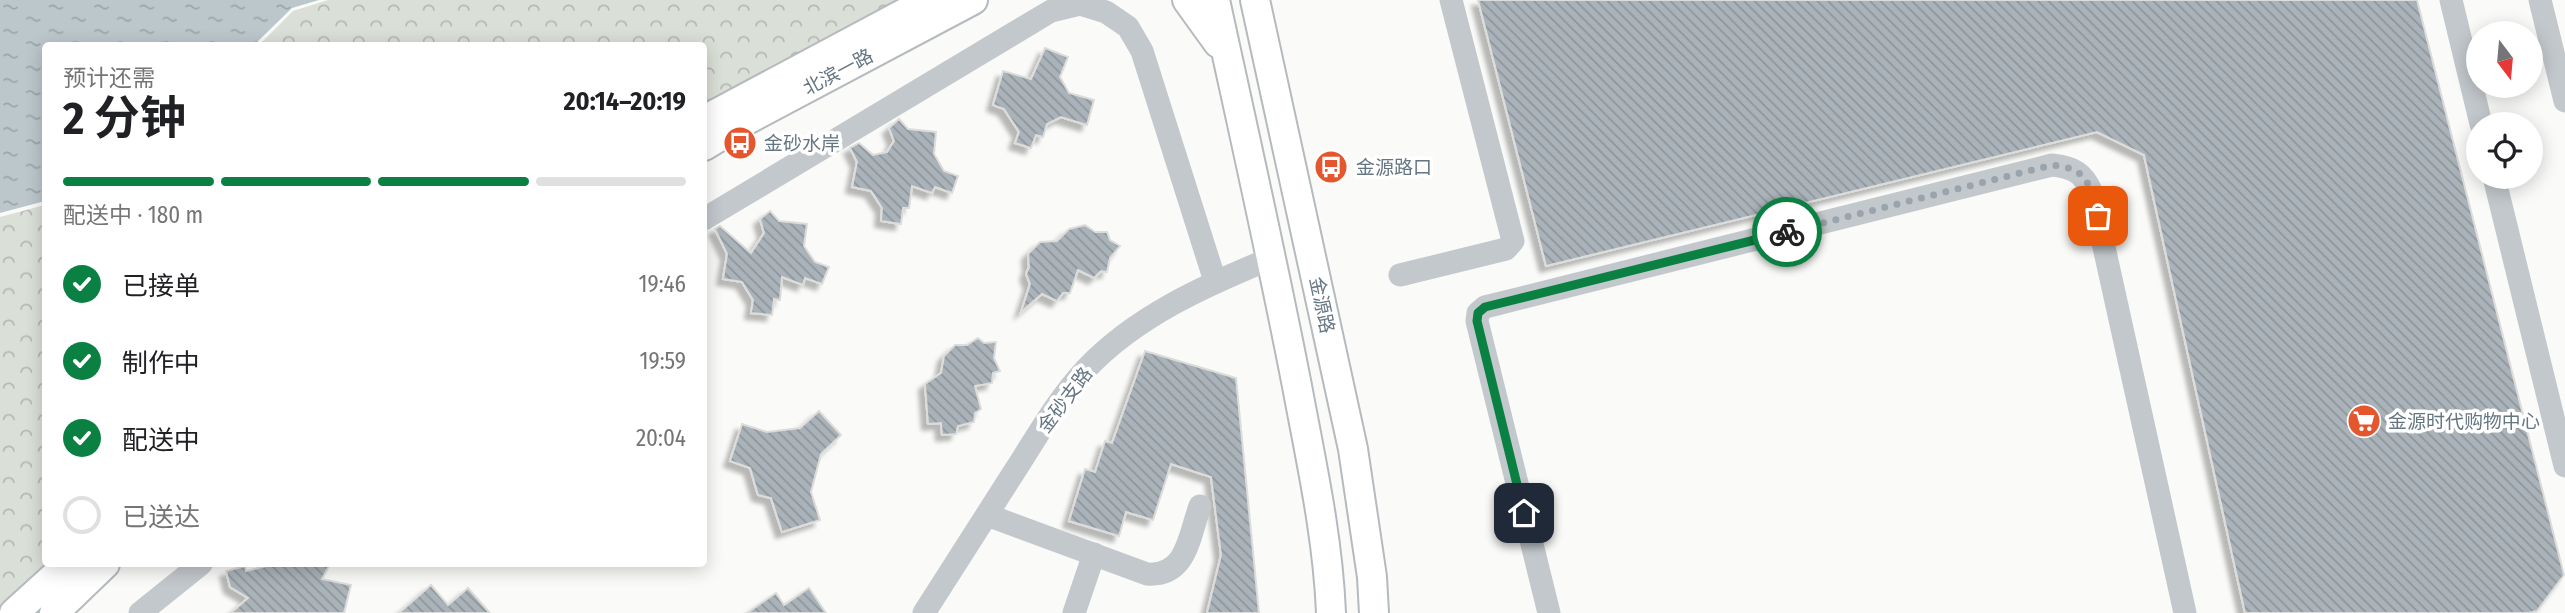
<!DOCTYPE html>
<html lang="zh">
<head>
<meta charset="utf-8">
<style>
  :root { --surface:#fff; --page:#f6f6f6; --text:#202124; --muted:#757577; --line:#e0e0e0; --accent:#0b8043 }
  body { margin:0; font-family:"Fira Sans Condensed","Noto Sans SC",sans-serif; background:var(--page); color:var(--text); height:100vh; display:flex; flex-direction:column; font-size:26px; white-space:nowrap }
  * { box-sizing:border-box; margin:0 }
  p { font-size:23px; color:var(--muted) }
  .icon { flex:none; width:38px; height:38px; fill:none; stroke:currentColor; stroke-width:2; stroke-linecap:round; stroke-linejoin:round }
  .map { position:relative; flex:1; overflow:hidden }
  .side { position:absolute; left:42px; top:42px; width:665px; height:525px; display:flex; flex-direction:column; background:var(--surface); border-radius:7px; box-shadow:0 4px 18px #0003 }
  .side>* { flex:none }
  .needle { width:46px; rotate:164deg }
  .controls { position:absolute; left:2466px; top:21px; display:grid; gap:14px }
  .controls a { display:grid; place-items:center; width:77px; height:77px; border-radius:50%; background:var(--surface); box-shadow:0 4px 18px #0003; font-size:35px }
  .pin { position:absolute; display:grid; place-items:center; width:60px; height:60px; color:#fff; margin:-30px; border-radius:14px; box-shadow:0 4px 10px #0006 }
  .courier { position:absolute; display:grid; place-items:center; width:70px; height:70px; margin:-35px; border:5px solid #0b8043; border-radius:50%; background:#fff; color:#222; box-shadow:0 2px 9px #0007 }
  .overview em { font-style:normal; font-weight:700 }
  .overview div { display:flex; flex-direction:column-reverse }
  .overview { display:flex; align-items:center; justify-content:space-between; height:119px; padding:0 21px }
  h1 { font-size:46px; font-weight:700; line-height:52px }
  .bar { display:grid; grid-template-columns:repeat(4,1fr); gap:10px 7px; align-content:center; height:84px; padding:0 21px }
  .bar i { height:9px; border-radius:5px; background:var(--line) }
  .bar .active { background:var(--accent) }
  .bar p { grid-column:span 4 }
  ol { padding:0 21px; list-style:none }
  li { display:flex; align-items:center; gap:21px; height:77px }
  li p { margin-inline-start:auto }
  li .icon { padding:7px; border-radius:50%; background:var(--accent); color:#fff; stroke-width:4 }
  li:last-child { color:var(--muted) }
  li i { width:38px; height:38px; border:4px solid var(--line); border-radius:50% }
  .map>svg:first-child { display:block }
  .park { fill:url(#park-crowns) }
  .water { fill:url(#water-ripples) }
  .building { fill:url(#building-back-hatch); stroke:#dcdcda; stroke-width:2; filter:url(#shadow) }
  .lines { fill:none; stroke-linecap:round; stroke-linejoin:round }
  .major-casing { stroke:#b5babe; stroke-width:32 }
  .minor { stroke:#c3c8cc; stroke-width:23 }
  .major { stroke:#fff; stroke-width:28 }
  .done { stroke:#99a4ac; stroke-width:7; stroke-dasharray:0 12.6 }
  .route { stroke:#0b8043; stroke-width:9 }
  .labels { text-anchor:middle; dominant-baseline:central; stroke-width:7; stroke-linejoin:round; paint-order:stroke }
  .street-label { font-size:19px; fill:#657683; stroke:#fff }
  .poi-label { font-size:19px; fill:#657683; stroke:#fff; text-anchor:start }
</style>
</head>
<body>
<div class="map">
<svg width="2565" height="613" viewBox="0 0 2565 613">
  <defs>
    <pattern id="park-crowns" width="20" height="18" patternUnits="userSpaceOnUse" patternTransform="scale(1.75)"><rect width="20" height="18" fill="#dadfd7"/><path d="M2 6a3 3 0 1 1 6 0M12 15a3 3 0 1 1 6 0" fill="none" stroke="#b4b9b4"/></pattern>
    <pattern id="water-ripples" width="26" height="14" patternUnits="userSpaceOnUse" patternTransform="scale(1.75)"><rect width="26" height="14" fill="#bbc7cb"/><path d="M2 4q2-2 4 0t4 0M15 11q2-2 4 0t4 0" fill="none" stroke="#9ca6aa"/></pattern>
    <pattern id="building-back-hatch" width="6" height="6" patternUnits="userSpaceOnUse" patternTransform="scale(1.75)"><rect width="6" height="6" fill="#aab3b9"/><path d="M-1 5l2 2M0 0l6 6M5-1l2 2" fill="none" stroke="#8e969c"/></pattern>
    <filter id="shadow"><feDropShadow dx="-6" dy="6" stdDeviation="2" flood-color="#0004"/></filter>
  </defs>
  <rect width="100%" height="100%" fill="#fafaf8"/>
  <g class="park">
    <polygon points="328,0 907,0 704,108 704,46 258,46 293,11"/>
    <polygon points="45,205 46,564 51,564 0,611 0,217"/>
  </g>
  <polygon class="water" points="0,0 319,0 292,8 254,45 46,46 45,201 0,213"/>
  <g class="building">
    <polygon points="1478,0 2417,0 2564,575 2537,611 2529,613 2245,613 2144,155 2097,132 1546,266"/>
    <polygon points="1045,48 1068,57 1060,77 1069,93 1094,100 1087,125 1061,117 1047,124 1043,137 1036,135 1031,148 1015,143 1019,132 1004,109 993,105 1003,71 1031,79"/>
    <polygon points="899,119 908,129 936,132 934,154 944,171 958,176 952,193 935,187 932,193 912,186 909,208 903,208 901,224 881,221 882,208 871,191 852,187 857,162 850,148 859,143 873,155 887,152 894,141 889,128"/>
    <polygon points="770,211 779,221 807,224 804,246 815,262 829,267 822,284 805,278 803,285 782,277 780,300 774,299 772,315 751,313 753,300 742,282 723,279 727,254 715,229 720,226 751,253 764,233 760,219"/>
    <polygon points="1085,225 1095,232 1107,232 1110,240 1120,246 1110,258 1107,272 1101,271 1094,278 1078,270 1070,293 1063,293 1057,301 1042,294 1021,312 1030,284 1026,274 1029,267 1028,254 1040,242 1057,241 1069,229"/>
    <polygon points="978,338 984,343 996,342 994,358 1000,371 993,373 992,383 975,386 981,409 975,413 974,422 958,426 956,434 942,435 941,423 928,424 925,384 941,373 944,356 955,345 967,345"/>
    <polygon points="1145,351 1236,378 1259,613 1207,613 1221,555 1211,477 1171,464 1153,520 1126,512 1119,536 1069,521 1085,469 1095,472 1105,441 1112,443"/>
    <polygon points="819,411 841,435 821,454 811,492 820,520 782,532 771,498 758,495 750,468 730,461 742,424 767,432 800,428"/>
    <polygon points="275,564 330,564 322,579 351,585 344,613 231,613 248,598 230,587 226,571 245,566 246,571"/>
    <polygon points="431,585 448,605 468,588 490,613 399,613"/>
    <polygon points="809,588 826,613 747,613 776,593 784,605"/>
  </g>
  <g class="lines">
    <defs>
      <g id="major">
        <polyline points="1187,0 1218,43"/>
        <path d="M1215,0C1243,129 1272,257 1297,386C1311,461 1328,537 1331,613"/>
        <polyline points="1255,0 1353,449 1372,577 1374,613"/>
        <polyline points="704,120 929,0"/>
        <polyline points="704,146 745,121 973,0"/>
        <polyline points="14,613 68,564"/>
        <polyline points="54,613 105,564"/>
      </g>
    </defs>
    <use href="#major" class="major-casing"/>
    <g class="minor">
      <polyline points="2451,0 2481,124"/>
      <polyline points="2540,0 2565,101"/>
      <polyline points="2494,177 2565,466"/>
      <polyline points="704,219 1051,11 1080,4 1106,12 1128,27 1142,51 1215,281"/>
      <polyline points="1400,275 1506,249 1513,241 1451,0"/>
      <path d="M987,515L1147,574C1187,577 1189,536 1200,506"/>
      <polyline points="140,613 201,564"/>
      <path d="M924,613C955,565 985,517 1016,469C1038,435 1058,399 1086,369C1136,316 1206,285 1272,258"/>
      <polyline points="1074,613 1094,554"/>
      <path d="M1549,613L1477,321L1478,313L1485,307L2052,165C2073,167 2084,173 2092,193L2185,613"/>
    </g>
    <use href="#major" class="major"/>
  </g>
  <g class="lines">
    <path class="done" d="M1787,232L2052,165C2088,168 2090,185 2098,216"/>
    <polyline class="route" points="1524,513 1477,321 1478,313 1485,307 1787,232"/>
  </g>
  <defs>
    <symbol id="bus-disc" viewBox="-11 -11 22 22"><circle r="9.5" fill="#e4572e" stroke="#fff"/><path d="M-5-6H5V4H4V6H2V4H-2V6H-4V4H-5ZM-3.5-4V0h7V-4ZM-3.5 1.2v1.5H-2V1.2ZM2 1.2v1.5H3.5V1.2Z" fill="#fff"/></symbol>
    <symbol id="supermarket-disc" viewBox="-11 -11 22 22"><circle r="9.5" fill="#e4572e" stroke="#fff"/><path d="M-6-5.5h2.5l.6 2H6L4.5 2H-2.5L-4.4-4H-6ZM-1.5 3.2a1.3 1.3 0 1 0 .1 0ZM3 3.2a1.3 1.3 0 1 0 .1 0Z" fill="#fff"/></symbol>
  </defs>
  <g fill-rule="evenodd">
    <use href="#bus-disc" x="721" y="124" width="38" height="38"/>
    <use href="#bus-disc" x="1312" y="148" width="38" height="38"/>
    <use href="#supermarket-disc" x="2345" y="402" width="38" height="38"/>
  </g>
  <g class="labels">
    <g class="street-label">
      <text transform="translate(838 72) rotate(-28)">北滨一路</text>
      <text transform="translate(1322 305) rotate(78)">金源路</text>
      <text transform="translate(1065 400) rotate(-53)">金砂支路</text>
    </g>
    <g class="poi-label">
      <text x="764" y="143">金砂水岸</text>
      <text x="1356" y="167">金源路口</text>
      <text x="2388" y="421">金源时代购物中心</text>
    </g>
  </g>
</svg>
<div class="controls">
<a><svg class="needle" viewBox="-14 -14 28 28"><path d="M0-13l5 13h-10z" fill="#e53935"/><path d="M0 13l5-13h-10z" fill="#757577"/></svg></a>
<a><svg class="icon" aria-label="locate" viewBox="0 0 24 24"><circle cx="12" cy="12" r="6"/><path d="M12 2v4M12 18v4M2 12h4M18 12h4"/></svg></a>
</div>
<div class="pin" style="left:2098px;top:216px;background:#ea580c"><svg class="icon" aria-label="bag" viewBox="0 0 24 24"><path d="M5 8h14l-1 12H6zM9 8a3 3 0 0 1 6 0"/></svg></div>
<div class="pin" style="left:1524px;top:513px;background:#1f2937"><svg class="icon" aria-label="home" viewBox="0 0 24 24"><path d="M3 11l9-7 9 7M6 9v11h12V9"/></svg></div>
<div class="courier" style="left:1787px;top:232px"><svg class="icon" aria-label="bike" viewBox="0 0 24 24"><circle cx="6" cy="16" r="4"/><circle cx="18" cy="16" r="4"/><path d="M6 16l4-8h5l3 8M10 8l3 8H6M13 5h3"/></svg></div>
<section class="side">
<div class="overview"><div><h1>2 分钟</h1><p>预计还需</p></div><em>20:14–20:19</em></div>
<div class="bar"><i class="active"></i><i class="active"></i><i class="active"></i><i></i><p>配送中 · 180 m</p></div>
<ol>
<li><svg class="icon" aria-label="check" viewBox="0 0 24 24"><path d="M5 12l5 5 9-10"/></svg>已接单<p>19:46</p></li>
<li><svg class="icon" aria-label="check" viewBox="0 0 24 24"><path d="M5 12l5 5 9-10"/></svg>制作中<p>19:59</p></li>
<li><svg class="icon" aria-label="check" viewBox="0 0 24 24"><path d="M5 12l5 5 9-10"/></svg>配送中<p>20:04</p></li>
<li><i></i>已送达</li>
</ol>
</section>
</div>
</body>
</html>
